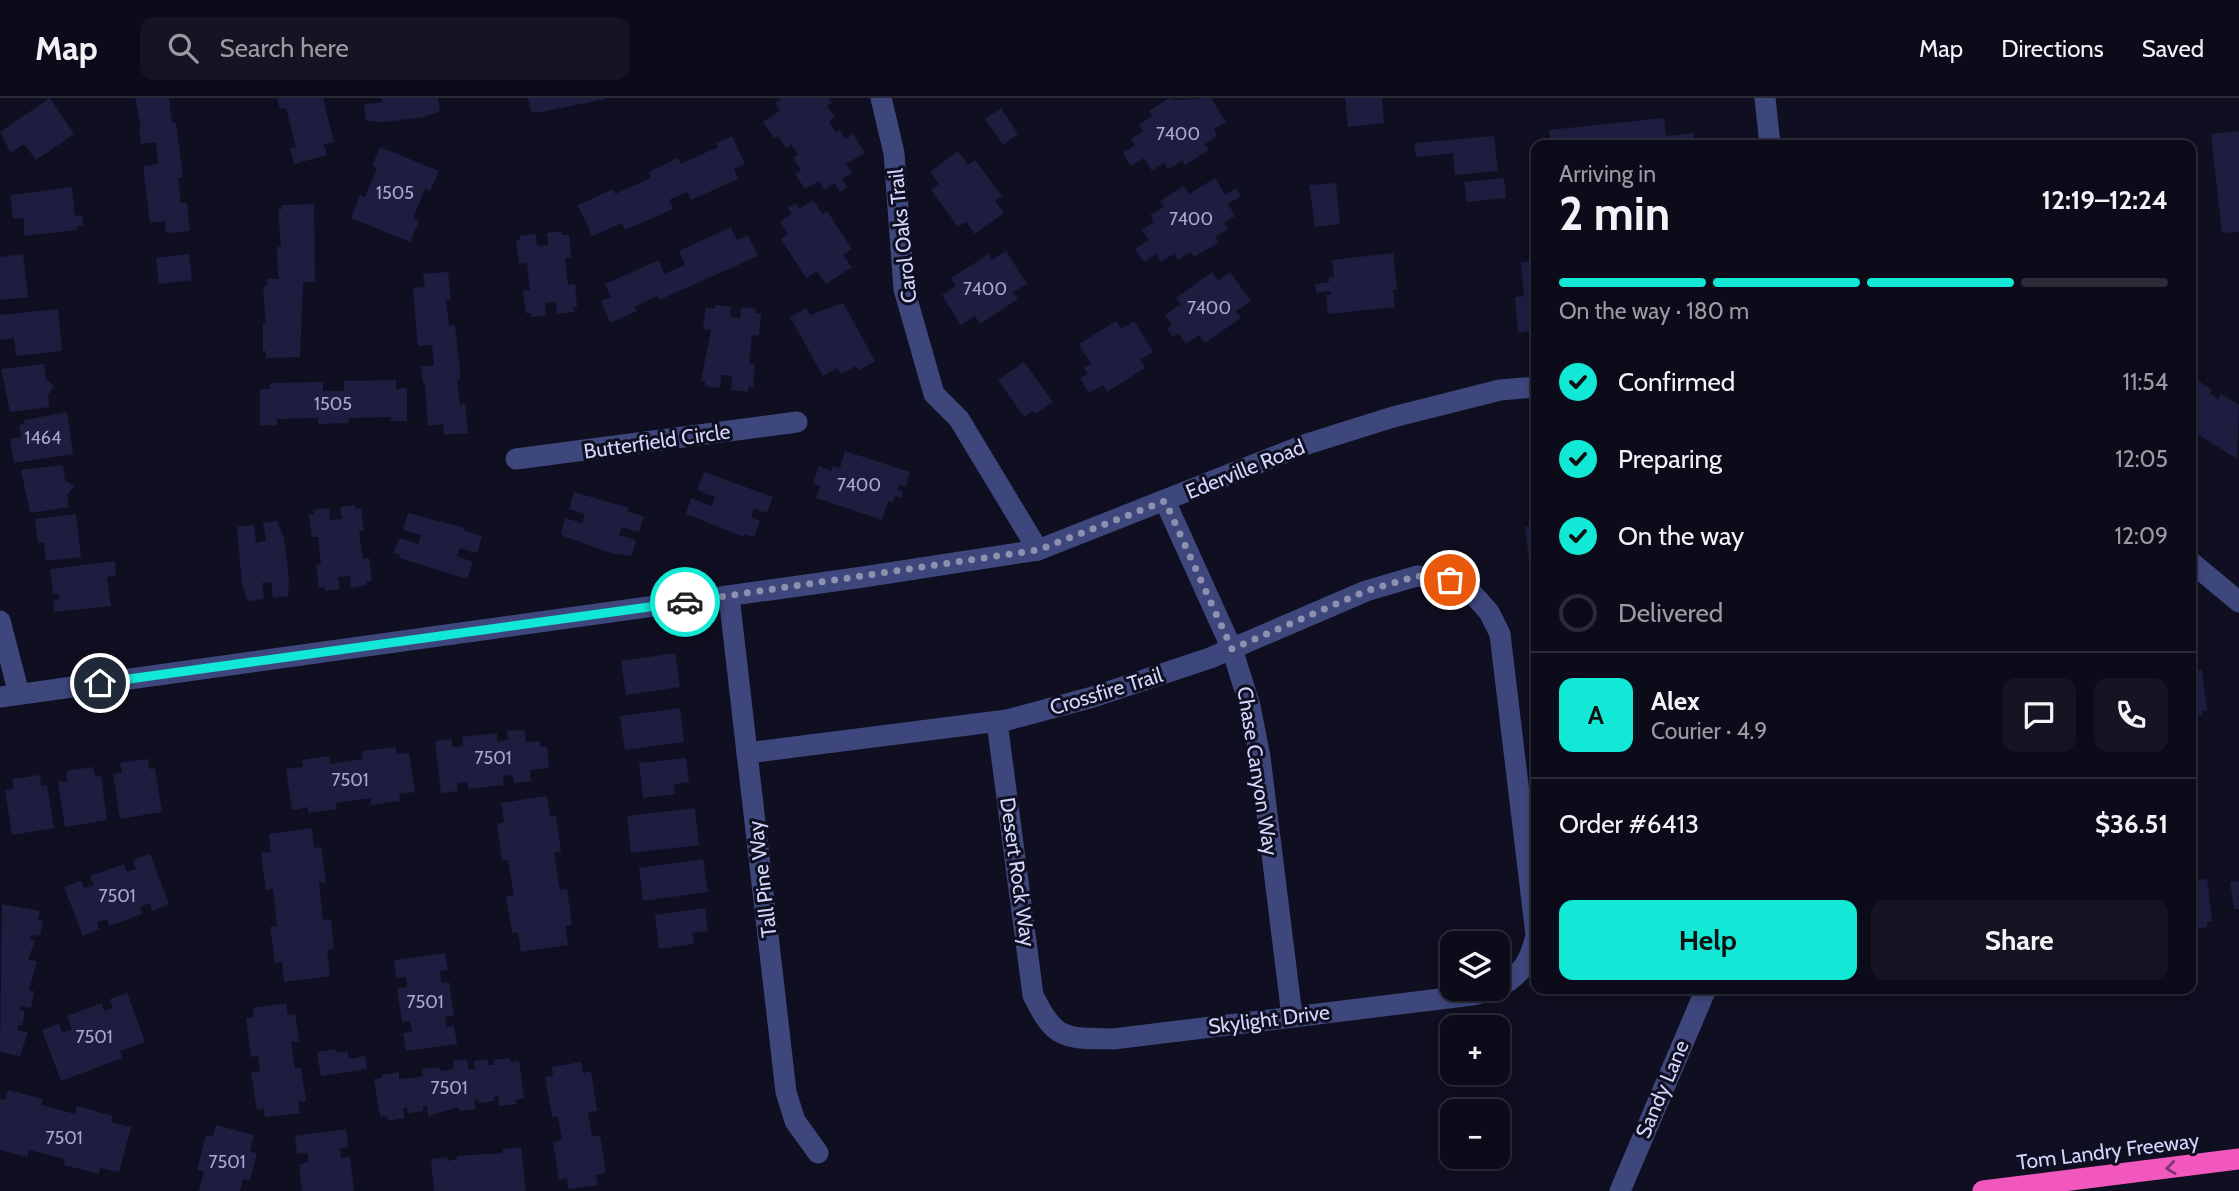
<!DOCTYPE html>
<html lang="en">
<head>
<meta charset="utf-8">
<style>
  :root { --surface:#0b0b19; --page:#141422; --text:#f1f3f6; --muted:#9a9ba2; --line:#2b2b38; --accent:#12e8d6 }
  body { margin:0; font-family:Cabin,sans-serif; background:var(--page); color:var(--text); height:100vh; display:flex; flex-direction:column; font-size:26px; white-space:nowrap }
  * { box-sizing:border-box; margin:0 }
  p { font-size:23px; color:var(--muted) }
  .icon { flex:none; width:38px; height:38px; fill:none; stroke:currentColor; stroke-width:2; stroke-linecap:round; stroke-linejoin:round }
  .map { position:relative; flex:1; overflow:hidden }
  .sheet { position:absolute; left:1531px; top:42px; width:665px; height:854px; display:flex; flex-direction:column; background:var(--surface); border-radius:14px; box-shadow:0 4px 10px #0003,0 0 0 2px var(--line) }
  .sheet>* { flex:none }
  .controls { position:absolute; left:1440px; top:833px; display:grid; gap:14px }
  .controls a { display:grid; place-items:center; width:70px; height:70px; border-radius:14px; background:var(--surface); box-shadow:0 4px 10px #0003,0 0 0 2px var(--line); font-size:35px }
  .pin { position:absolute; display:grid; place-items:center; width:60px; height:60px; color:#fff; margin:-30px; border:4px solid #fff; border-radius:50%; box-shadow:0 2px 7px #0007 }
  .courier { position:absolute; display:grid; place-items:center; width:70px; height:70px; margin:-35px; border:5px solid #12e8d6; border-radius:50%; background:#fff; color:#222; box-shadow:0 2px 9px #0007 }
  .summary em { font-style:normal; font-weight:800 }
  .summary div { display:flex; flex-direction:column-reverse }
  .summary { display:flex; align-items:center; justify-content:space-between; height:119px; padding:0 28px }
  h1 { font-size:46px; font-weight:800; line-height:52px }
  .bar { display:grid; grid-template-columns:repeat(4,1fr); gap:10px 7px; align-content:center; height:84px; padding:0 28px }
  .bar i { height:9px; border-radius:5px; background:var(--line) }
  .bar .active { background:var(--accent) }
  .bar p { grid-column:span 4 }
  .line { display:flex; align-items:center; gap:18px; padding:0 28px; border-top:2px solid var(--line) }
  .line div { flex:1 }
  .round { display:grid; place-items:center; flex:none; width:74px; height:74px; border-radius:14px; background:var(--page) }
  ol { padding:0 28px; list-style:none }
  li { display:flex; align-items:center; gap:21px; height:77px }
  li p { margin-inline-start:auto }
  li .icon { padding:7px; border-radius:50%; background:var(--accent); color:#111; stroke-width:4 }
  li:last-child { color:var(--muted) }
  li i { width:38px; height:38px; border:4px solid var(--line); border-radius:50% }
  .cta { display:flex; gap:14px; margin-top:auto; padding:14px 28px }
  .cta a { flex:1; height:80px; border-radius:14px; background:var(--accent); color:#111; font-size:28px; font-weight:800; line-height:80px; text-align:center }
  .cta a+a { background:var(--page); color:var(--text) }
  header { display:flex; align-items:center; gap:42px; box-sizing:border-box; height:98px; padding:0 35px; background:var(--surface); border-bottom:2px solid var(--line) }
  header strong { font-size:33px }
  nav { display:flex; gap:38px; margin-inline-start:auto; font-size:24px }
  .search { width:490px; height:63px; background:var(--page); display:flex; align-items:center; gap:18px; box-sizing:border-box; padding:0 24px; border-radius:14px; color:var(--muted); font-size:26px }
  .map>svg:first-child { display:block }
  .building { fill:#1d1d40 }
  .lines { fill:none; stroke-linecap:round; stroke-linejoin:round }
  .minor { stroke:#3e477c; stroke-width:21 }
  .highway { stroke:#f257be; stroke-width:21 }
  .oneway { stroke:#803370 }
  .done { stroke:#8e90af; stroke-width:7; stroke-dasharray:0 12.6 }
  .route { stroke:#12e8d6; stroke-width:9 }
  .labels { text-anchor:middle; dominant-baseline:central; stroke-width:6; stroke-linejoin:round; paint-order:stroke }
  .number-label { font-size:18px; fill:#a5a7cd }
  .street-label { font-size:21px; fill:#d2d5fc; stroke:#0f0f21 }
</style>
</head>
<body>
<header>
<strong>Map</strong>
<div class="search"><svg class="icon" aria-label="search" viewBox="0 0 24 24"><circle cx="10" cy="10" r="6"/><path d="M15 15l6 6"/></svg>Search here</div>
<nav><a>Map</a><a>Directions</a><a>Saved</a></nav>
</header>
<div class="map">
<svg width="2239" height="1093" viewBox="0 0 2239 1093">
  <rect width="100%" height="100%" fill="#0f0f21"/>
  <g class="building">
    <polygon points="50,0 74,36 36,62 24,46 11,55 0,34"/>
    <polygon points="135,0 169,0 172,25 176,25 183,79 178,80 181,105 187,105 190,133 166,135 165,123 150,125 143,68 158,66 156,44 141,46 139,29 141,29"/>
    <polygon points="277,0 323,0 334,44 324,46 327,57 294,66 290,50 296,49 286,10 280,11"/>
    <polygon points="381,0 438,0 440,13 424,19 384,24 366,23 364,7 382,4"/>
    <polygon points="528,0 604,0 605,1 536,15 531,14"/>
    <polygon points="782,0 829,0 832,5 827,8 835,19 829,24 836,35 840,32 845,41 853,36 865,55 846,66 852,75 842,81 847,89 840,94 835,85 824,92 819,83 805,91 795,76 801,72 793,60 798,57 791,46 786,50 778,38 774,40 763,24 780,13 775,5"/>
    <polygon points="1169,0 1177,2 1211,0 1226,24 1214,31 1217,38 1205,46 1209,52 1185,67 1182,63 1168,71 1164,65 1152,73 1144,60 1131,68 1123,55 1135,47 1131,41 1143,33 1139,27 1152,18 1149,13"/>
    <polygon points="1345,0 1382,0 1384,25 1348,29"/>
    <polygon points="1001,10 1018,36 1003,47 985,21"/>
    <polygon points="1664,20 1666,38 1694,35 1695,47 1551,47 1549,32"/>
    <polygon points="2239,33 2239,134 2222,135 2211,36"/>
    <polygon points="732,38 745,66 734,71 738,81 691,102 687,94 669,102 673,111 625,132 622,125 592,138 578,107 613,91 615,96 651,80 649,74 678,60 681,66 718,49 716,45"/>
    <polygon points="1494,38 1498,73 1455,77 1453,55 1416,59 1414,45"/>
    <polygon points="380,49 439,73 430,93 425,91 413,120 419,123 410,144 351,120 360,97 365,99 377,70 372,68"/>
    <polygon points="958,53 968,67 975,62 1002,98 995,103 1004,115 975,136 966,124 958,129 931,92 939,86 930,74"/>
    <polygon points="1215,80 1225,97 1236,90 1241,98 1228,106 1235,118 1224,125 1228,131 1215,139 1218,145 1194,159 1191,154 1178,162 1174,156 1161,164 1156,156 1144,164 1135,151 1149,142 1142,132 1154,124 1150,117 1164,109 1160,103 1184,88 1189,96"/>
    <polygon points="1504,80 1506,100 1467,104 1464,84"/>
    <polygon points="1336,85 1340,126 1315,129 1309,87"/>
    <polygon points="72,89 75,118 82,117 83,127 77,128 77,132 24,138 24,120 13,121 10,97"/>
    <polygon points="813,102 822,116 827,113 852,151 843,157 852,169 826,186 817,173 806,180 781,141 788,136 780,124 792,116 788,110 796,105 799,111"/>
    <polygon points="314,106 315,184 303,184 300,259 266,260 266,253 263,253 263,225 266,225 263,188 267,188 267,181 281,181 278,178 277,149 281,149 278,111 282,111 282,107"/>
    <polygon points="731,129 737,142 748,137 758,158 659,202 657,198 634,209 637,213 610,225 601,203 611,199 605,186 659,162 664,176 685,167 679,153"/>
    <polygon points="562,133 562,137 569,137 571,159 565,160 568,187 575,186 577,209 573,209 574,214 557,216 556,204 545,205 546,218 531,219 530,215 526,215 523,193 530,192 527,165 519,166 516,142 520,142 520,138 536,136 537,148 548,147 547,135"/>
    <polygon points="1006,153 1027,186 1013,194 1018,201 980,226 975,218 961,227 942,197 956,188 951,180 989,156 992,162"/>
    <polygon points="1393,155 1397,191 1393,192 1395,209 1328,216 1326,197 1331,197 1330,193 1316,195 1315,186 1329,184 1329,179 1334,179 1332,162"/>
    <polygon points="23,156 28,199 0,202 0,159"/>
    <polygon points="189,156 192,182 159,186 156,160"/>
    <polygon points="1536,163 1536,233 1518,235 1515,199 1524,198 1521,164"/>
    <polygon points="448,174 451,201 446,202 449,228 455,227 460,273 460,281 457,282 460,307 465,306 468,335 444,337 443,326 428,328 425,285 423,285 421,269 434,267 432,247 418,248 413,190 425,189 423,176"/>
    <polygon points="1212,174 1218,183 1230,174 1251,203 1236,213 1241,220 1205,245 1199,237 1186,246 1178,235 1173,239 1167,231 1172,227 1165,217 1181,206 1176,200"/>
    <polygon points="843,205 875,263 859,272 856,268 841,276 837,270 823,278 790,219 806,210 810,217"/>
    <polygon points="715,207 731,209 730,219 740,220 741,209 756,211 755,215 761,216 759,238 752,237 749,265 755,266 753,289 748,289 748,294 731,292 732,278 721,277 720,290 705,288 705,283 701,283 711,232 703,231 706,209 715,211"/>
    <polygon points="58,211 62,253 16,258 14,240 0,242 0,217"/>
    <polygon points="1116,223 1121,231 1134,223 1153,254 1140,262 1145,270 1107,294 1103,287 1089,295 1080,280 1088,276 1084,270 1091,266 1079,246"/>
    <polygon points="1024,264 1053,304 1036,316 1033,313 1024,319 998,282"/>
    <polygon points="44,266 46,281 54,288 48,297 49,309 10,314 1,271"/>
    <polygon points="2191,278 2212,292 2210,295 2218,301 2221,296 2239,307 2237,361 2191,332 2194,322 2191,320"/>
    <polygon points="396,282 396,291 407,290 407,323 391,323 391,319 349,320 349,325 318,326 318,320 277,321 277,327 260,327 260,291 270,291 270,285 323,284 323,293 344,293 344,283"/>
    <polygon points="67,314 73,356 14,365 10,341 21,339 19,327 25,326 24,322"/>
    <polygon points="845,353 910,374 906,389 899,387 897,392 903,394 901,400 895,398 893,404 888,403 882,422 816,400 820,388 813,386 819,368 831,373 833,368 840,370"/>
    <polygon points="63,367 65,382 74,388 67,397 69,409 30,415 21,372"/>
    <polygon points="704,374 773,399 767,415 754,411 751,419 760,423 754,439 744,436 743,439 686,416 691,400 712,408 715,399 697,392"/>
    <polygon points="574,394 629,410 628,414 644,418 639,434 622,429 619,437 636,442 632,458 614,456 563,438 561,435 565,420 582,425 585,416 569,411"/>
    <polygon points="355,407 356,411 361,410 364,433 359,433 363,461 369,460 372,483 366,484 367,487 351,490 350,478 338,479 340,491 325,493 324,489 319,490 316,467 321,466 318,439 312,439 309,417 314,416 313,412 329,410 330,422 342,421 340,409"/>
    <polygon points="408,415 465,430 464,433 482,438 477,455 460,450 457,458 473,464 468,478 464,480 399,460 400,457 393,455 400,440 418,446 421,437 403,432"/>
    <polygon points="76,416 81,459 46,463 44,444 38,445 35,421"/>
    <polygon points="277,423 284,440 289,480 288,498 273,500 271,484 262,485 264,501 248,503 242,487 237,429 254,427 256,445 266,443 263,425"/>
    <polygon points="1536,427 1536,513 1535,513 1525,429"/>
    <polygon points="115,463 116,478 107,479 111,508 54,514 53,503 59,502 59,496 53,496 50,471"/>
    <polygon points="675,555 680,589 626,597 621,563"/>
    <polygon points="2202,572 2207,612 2203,613 2203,617 2191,619 2191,573"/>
    <polygon points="680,610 684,644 625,652 620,618"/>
    <polygon points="525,632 526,644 540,643 540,649 547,649 549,670 530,672 531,683 514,685 513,677 503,678 504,687 468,691 467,684 457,685 458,693 441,695 435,643 452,641 452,649 463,648 462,639 497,635 497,644 508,642 507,633"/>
    <polygon points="396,649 397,656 409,655 415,694 399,696 400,703 371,707 371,700 336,705 337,711 308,715 308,709 292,712 286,671 303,669 302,662 329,658 330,666 363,661 362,653"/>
    <polygon points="686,660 689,684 674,686 675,696 643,700 639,665"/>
    <polygon points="148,661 149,671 155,670 162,714 120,721 113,676 122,675 120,665"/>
    <polygon points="93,669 95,679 101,678 107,722 65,729 58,684 67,683 66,673"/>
    <polygon points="40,677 41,688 47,687 54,730 12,737 5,692 14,691 12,681"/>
    <polygon points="547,698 550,718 556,717 561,754 554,755 560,792 567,791 572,827 565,828 568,847 521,854 518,834 512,835 506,798 514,797 508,762 502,763 497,726 504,724 501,705"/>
    <polygon points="695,710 699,747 631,755 627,718"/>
    <polygon points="312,730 314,750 321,749 326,784 319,785 323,822 331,821 334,851 327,852 330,878 284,884 282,864 275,865 270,829 277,828 273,791 266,792 261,755 271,754 269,736"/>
    <polygon points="150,756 169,806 152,813 150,805 140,809 143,816 109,828 107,821 97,824 99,831 83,838 64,789 81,783 84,790 94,787 90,778 124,766 127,774 136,771 133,762"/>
    <polygon points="703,761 708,794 643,803 639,770"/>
    <polygon points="2207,781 2212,823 2207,824 2207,829 2191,831 2192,782"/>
    <polygon points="2239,783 2239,811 2234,811 2230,784"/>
    <polygon points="2,806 40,813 38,822 43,822 40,838 31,837 30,842 35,842 28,862 37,863 29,892 34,893 31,910 21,908 20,912 25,913 22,928 18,927 18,932 28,934 20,958 0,954"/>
    <polygon points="705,810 708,833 692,835 694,846 659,851 655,817"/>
    <polygon points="445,855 448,872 440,873 441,885 449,884 454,918 445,919 447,929 454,928 457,946 406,953 403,935 412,934 410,923 402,924 397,890 407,889 406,879 396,880 394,862"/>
    <polygon points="127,895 145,944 120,953 122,960 61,983 42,932 59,926 62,935 72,931 67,918 102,905 104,913 113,910 110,901"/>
    <polygon points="286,905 288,917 295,916 299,943 291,944 295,971 301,970 306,1003 298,1004 300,1015 265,1019 264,1011 257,1012 251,974 260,973 258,958 251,959 246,920 254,919 253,910"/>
    <polygon points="336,951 337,955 348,953 349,961 365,958 367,971 321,978 317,954"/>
    <polygon points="510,960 510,964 519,963 524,1000 515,1002 516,1006 499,1008 498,998 494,999 495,1003 479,1005 479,1001 474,1002 476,1011 459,1013 459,1009 428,1018 427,1008 423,1009 423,1013 408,1015 407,1010 403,1010 405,1020 388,1023 387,1018 380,1019 374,981 382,980 382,977 399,974 399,981 419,979 423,978 422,971 439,969 440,973 454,971 453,963 467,961 468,971 475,971 474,963 488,961 488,967 494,967 494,962"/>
    <polygon points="581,964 583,975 591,973 597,1013 588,1014 592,1039 600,1037 606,1075 596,1077 598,1087 568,1091 567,1080 559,1082 553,1044 562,1042 558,1018 552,1019 545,979 553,978 552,969"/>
    <polygon points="8,992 43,1001 41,1007 75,1016 77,1008 113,1018 111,1024 131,1029 119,1074 100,1070 99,1076 64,1067 65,1061 29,1052 27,1059 0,1052 0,1001 5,1002"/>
    <polygon points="216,1027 254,1037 250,1054 257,1055 250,1083 243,1081 240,1093 199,1093 204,1074 197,1072 206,1037 213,1039"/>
    <polygon points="346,1031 348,1049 340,1050 341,1060 350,1059 354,1093 302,1093 299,1066 309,1064 307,1055 297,1056 295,1038"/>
    <polygon points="521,1049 526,1093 434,1093 431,1061 447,1059 448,1063 457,1061 457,1058 503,1055 503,1051"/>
  </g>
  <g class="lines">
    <g class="minor">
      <polyline points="881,0 894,55 904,191 934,296 959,321 1038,452"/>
      <polyline points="1765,0 1770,47"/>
      <polyline points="516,361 797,324"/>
      <polyline points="1165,403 1232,551 1250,608 1260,659 1292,918"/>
      <polyline points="2191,464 2239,504"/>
      <polyline points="729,498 786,994 795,1023 818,1055"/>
      <polyline points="0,523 19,596"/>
      <polyline points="0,599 863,479 1038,452 1304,347 1393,319 1500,292 1536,289"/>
      <path d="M997,624L1033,897C1055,943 1065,940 1113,941L1473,897L1497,891"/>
      <path d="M747,655L1007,622L1093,599L1210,560L1366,493L1417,478L1450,482L1471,494L1489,514L1500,536L1536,837C1530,864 1522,876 1498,890"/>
      <polyline points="1620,1093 1706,891"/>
    </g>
    <polyline class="highway" points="1983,1093 2239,1061"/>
  </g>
  <defs><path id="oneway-chevron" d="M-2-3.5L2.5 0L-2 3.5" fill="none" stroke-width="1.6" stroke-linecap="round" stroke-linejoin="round" transform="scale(1.75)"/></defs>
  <use class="oneway" href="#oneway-chevron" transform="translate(2171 1070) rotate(173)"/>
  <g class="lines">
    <polyline class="done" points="685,504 1038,452 1165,403 1232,551 1366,493 1417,478 1450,482"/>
    <polyline class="route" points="100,585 685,504"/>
  </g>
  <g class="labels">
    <g class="number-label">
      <text x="1178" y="36">7400</text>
      <text x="395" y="95">1505</text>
      <text x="1191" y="121">7400</text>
      <text x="985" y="191">7400</text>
      <text x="1209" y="210">7400</text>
      <text x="333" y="306">1505</text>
      <text x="43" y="340">1464</text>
      <text x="859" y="387">7400</text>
      <text x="493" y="660">7501</text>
      <text x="350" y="682">7501</text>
      <text x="117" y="798">7501</text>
      <text x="425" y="904">7501</text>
      <text x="94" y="939">7501</text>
      <text x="449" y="990">7501</text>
      <text x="64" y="1040">7501</text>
      <text x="227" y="1064">7501</text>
    </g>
    <g class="street-label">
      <text transform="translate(902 138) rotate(-96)">Carol Oaks Trail</text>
      <text transform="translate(657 343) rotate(-8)">Butterfield Circle</text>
      <text transform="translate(1245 371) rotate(-22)">Ederville Road</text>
      <text transform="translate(1106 593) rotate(-17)">Crossfire Trail</text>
      <text transform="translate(1258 673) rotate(81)">Chase Canyon Way</text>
      <text transform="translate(1018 774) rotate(82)">Desert Rock Way</text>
      <text transform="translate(762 781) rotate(-97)">Tall Pine Way</text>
      <text transform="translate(1269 921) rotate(-7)">Skylight Drive</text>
      <text transform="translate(1662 991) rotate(-67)">Sandy Lane</text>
      <text transform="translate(2108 1053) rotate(-7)">Tom Landry Freeway</text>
    </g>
  </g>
</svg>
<div class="controls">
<a><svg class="icon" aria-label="layers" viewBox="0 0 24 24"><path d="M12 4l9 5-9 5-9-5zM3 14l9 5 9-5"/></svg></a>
<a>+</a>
<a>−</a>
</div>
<div class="pin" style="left:1450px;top:482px;background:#ea580c"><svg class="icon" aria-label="bag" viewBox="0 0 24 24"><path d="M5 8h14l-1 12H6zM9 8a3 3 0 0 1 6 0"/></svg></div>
<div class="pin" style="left:100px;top:585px;background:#1f2937"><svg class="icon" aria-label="home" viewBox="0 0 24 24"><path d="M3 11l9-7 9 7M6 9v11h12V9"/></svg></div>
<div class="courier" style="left:685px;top:504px"><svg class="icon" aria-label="car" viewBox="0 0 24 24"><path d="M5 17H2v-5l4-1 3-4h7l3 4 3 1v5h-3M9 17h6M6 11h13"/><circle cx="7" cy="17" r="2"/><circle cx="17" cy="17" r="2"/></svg></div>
<section class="sheet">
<div class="summary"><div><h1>2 min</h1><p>Arriving in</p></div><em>12:19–12:24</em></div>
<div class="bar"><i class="active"></i><i class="active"></i><i class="active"></i><i></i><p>On the way · 180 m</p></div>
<ol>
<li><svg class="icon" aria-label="check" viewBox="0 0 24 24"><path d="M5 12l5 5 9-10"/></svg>Confirmed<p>11:54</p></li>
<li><svg class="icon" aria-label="check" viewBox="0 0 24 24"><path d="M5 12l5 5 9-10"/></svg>Preparing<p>12:05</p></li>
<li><svg class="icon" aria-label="check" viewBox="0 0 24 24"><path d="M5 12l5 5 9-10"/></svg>On the way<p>12:09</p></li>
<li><i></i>Delivered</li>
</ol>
<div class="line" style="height:126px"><b class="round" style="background:var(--accent);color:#111">A</b><div><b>Alex</b><p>Courier · 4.9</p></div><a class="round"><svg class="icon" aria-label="chat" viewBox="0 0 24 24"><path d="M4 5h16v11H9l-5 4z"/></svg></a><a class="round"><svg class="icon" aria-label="phone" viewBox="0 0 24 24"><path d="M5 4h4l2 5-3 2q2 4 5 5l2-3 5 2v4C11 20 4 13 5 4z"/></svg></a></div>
<div class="line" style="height:91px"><div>Order #6413</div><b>$36.51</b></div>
<div class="cta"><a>Help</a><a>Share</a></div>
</section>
</div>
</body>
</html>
